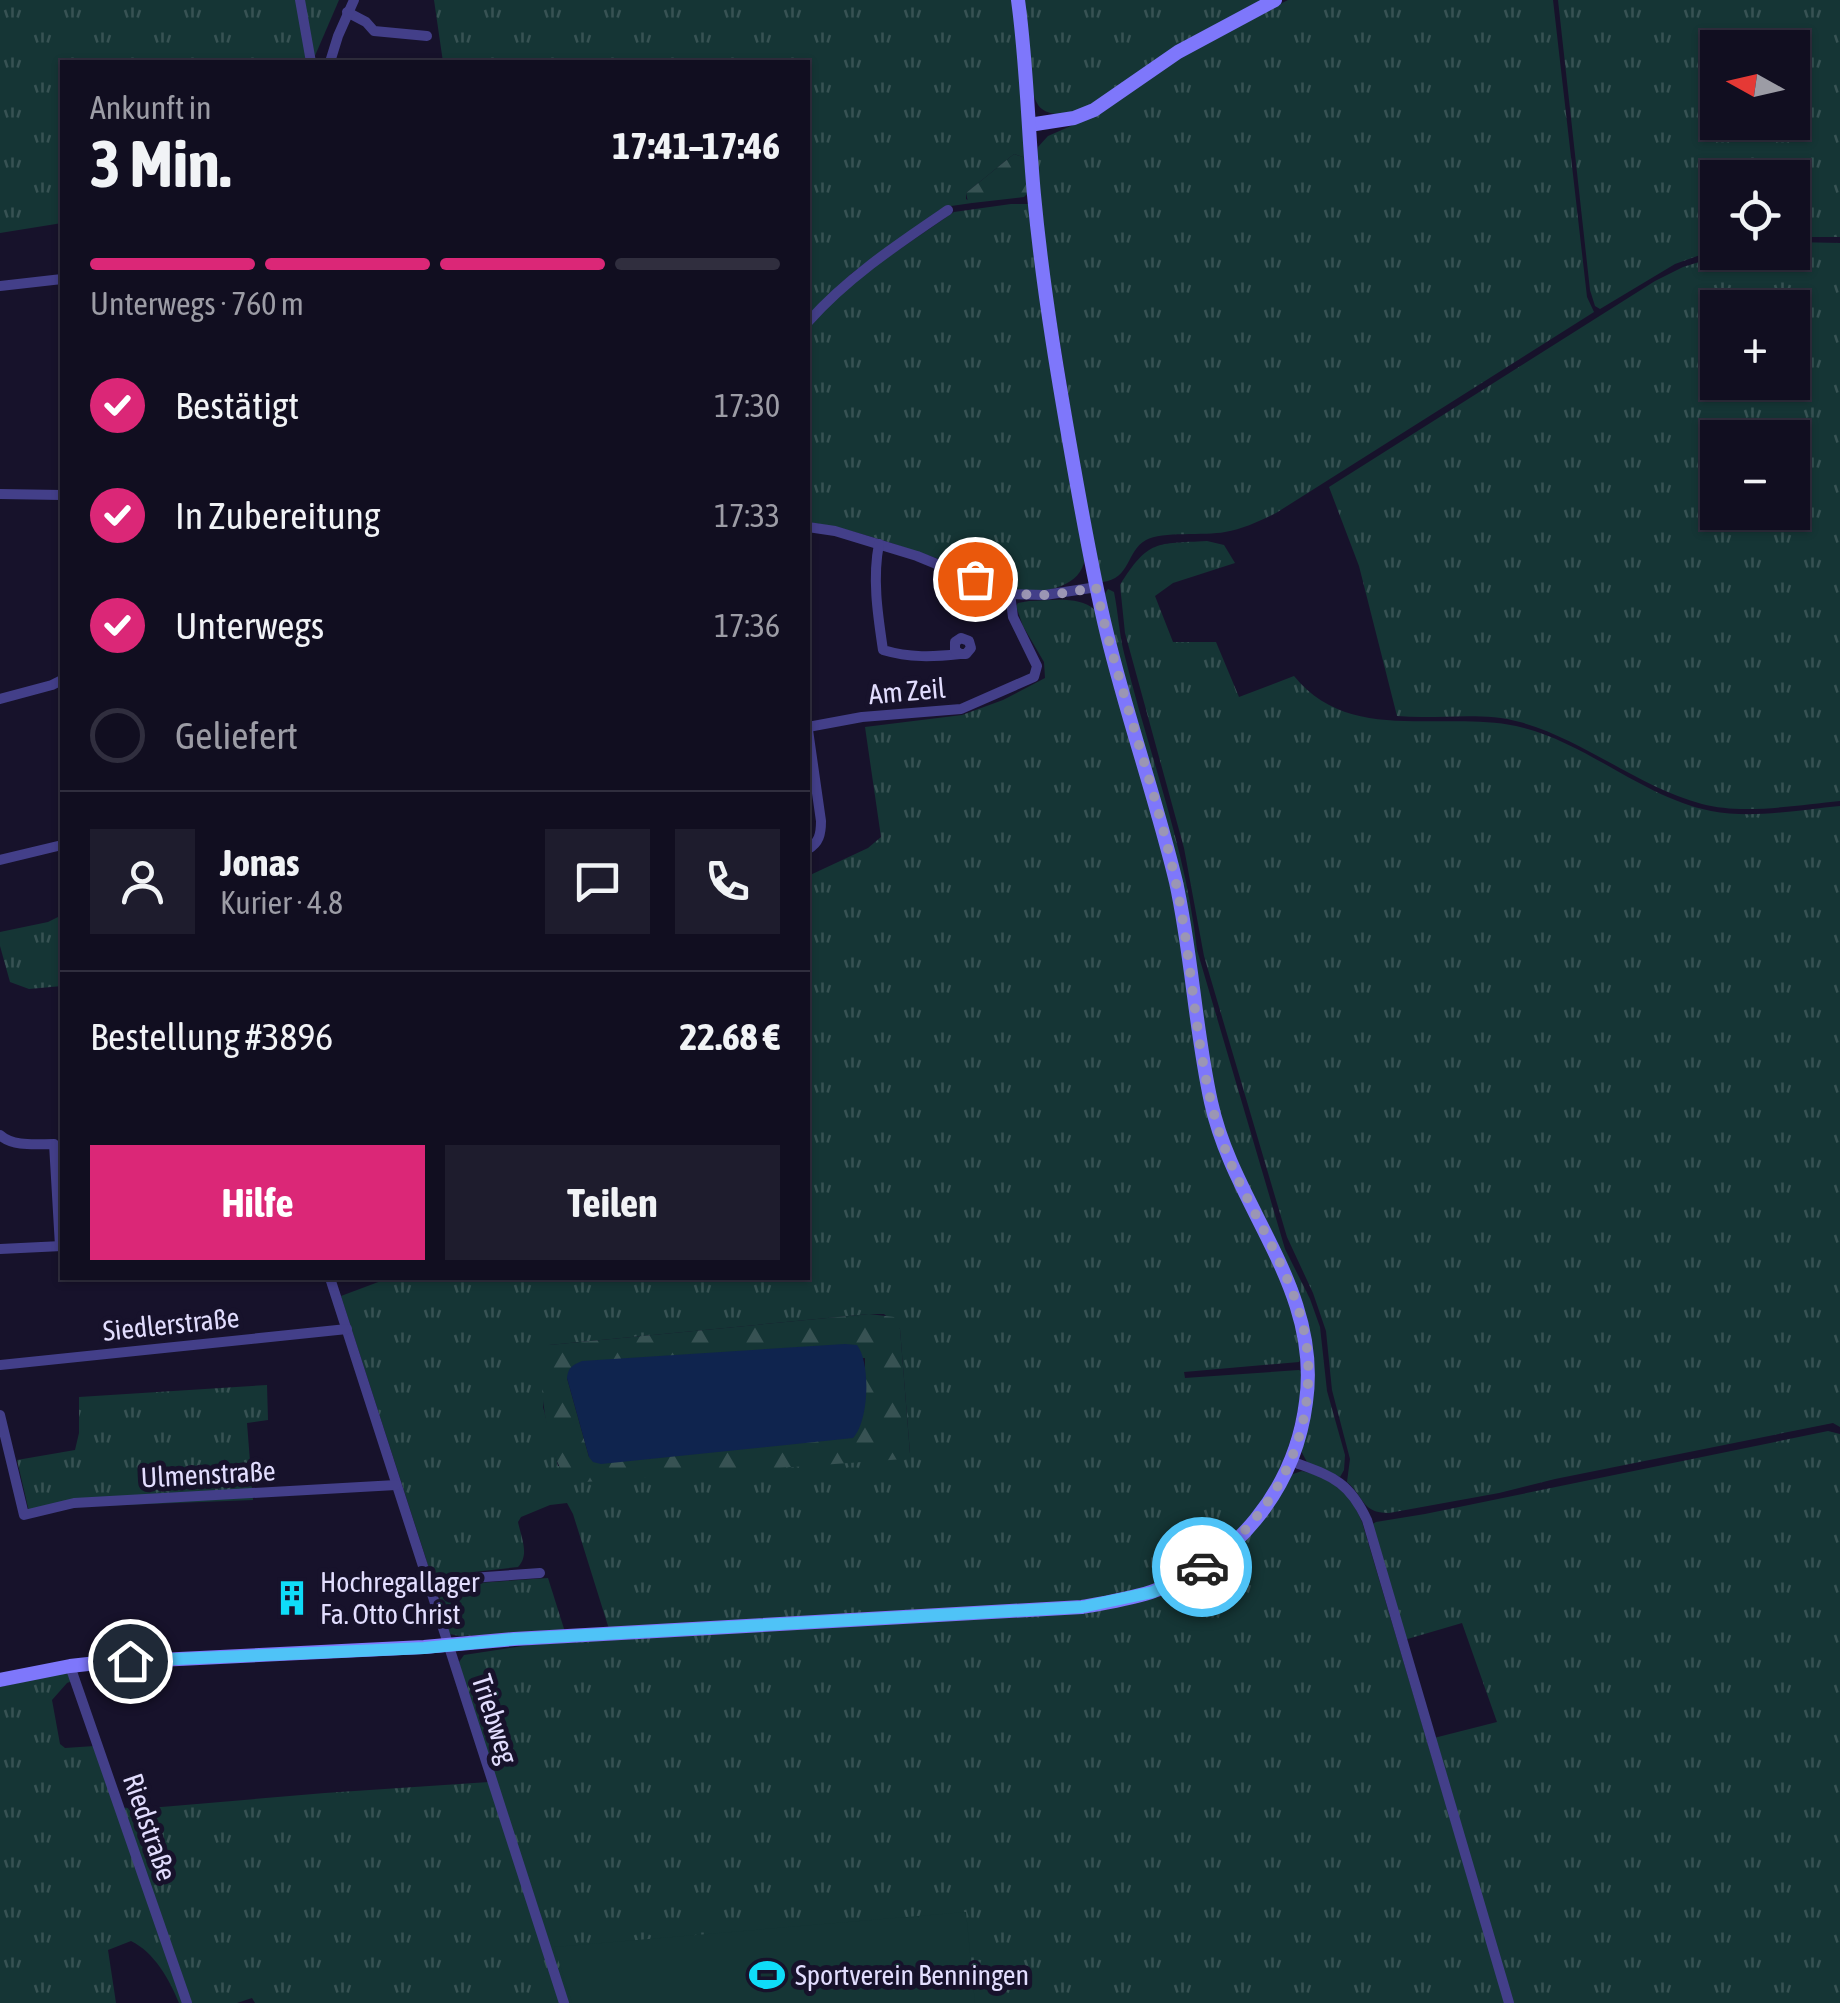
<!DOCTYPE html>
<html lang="de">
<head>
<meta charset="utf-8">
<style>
  :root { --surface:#110e20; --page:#1e1c2d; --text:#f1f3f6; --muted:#9c9ca5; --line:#302e3e; --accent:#db2777 }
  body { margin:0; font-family:"Asap Condensed",sans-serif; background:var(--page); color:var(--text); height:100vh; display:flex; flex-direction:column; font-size:38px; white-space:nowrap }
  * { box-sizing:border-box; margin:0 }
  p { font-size:32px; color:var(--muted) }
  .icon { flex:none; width:55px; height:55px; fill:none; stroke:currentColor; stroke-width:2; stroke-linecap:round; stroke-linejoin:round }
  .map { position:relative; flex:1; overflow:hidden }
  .details { position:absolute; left:60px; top:60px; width:750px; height:1220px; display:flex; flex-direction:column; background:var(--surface); border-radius:0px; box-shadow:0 2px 8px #0004,0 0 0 2px var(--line) }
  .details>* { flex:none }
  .needle { width:65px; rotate:278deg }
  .fabs { position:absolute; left:1700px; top:30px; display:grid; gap:20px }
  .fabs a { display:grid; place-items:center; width:110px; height:110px; border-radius:0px; background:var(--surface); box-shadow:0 2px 8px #0004,0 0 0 2px var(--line); font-size:50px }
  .pin { position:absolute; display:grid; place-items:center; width:85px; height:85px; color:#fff; margin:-42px; border:5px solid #fff; border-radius:50%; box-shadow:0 2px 10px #0007 }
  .courier { position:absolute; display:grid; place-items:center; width:100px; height:100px; margin:-50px; border:8px solid #4fc3f7; border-radius:50%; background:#fff; color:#222; box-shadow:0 2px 12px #0007 }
  .summary em { font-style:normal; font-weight:700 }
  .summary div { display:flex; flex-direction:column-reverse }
  .summary { display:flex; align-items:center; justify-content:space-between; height:170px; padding:0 30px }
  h1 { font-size:65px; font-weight:700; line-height:75px }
  .bar { display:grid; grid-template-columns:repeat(4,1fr); gap:15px 10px; align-content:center; height:120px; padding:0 30px }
  .bar i { height:12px; border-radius:8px; background:var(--line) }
  .bar .current { background:var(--accent) }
  .bar p { grid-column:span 4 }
  .line { display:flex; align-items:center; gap:25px; padding:0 30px; border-top:2px solid var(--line) }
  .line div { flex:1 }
  .round { display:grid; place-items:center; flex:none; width:105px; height:105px; border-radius:0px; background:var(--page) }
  ol { padding:0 30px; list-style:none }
  li { display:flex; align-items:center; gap:30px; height:110px }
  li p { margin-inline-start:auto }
  li .icon { padding:10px; border-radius:50%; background:var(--accent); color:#fff; stroke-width:4 }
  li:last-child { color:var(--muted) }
  li i { width:55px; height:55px; border:5px solid var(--line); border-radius:50% }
  .cta { display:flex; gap:20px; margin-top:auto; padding:20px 30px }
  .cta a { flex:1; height:115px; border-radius:0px; background:var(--accent); color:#fff; font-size:40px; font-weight:700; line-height:115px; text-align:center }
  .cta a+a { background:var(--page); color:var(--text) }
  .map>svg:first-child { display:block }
  .grass { fill:url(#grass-tufts); fill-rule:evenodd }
  .forest { fill:url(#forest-firs); fill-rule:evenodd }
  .park { fill:#153535 }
  .water { fill:#0f244e }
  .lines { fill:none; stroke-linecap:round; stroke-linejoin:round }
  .street { stroke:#433f89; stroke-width:10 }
  .secondary { stroke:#7e77fb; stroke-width:14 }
  .done { stroke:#9b96b4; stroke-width:10; stroke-dasharray:0 18 }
  .route { stroke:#4fc3f7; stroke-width:12 }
  .labels { text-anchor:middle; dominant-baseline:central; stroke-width:10; stroke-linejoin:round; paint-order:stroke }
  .street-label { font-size:28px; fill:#e2ddfe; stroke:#17122b }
  .poi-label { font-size:28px; fill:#e2ddfe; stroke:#17122b; text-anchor:start }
</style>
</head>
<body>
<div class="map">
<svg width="1840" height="2003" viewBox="0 0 1840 2003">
  <defs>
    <pattern id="grass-tufts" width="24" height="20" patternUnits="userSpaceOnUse" patternTransform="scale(2.5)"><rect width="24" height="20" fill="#153535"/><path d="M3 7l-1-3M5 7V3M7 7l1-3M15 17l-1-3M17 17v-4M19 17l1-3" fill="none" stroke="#375253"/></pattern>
    <pattern id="forest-firs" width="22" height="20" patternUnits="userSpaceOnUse" patternTransform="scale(2.5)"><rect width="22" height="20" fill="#153535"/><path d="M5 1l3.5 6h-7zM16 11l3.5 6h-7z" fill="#375253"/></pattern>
  </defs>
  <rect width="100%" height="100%" fill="#17122b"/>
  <g class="grass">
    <polygon points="0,0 297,0 307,62 62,62 62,223 0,233"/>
    <polygon points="303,0 339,0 314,58"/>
    <polygon points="434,0 1013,0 1026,158 1014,154 966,193 966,199 972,203 944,207 852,273 808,315 808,62 752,62 751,58 721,62 443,62"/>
    <path d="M1023,0H1265L1096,103C1081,110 1056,120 1042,109C1025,96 1025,23 1023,0Z"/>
    <path d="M1288,0H1553L1587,297L1594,312L1276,513C1260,521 1243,529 1225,532C1204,536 1162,531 1146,540C1126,551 1131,579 1102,582L1081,474L1050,281L1039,190L1037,154L1038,147L1048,136L1096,115L1195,48Z"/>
    <path d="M1558,0H1840V237H1793L1792,178H1718L1717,249L1675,264L1600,309L1595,306L1590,290ZM1718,48H1792V122H1718Z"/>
    <path d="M1011,204H1029L1085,559C1082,573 1075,580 1061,586C1018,604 975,570 936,558C894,544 853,529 809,522L808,508V328L833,301L868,271L954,212Z"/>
    <path d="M1793,242L1840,243V801C1798,805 1743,815 1702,804C1638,787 1585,740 1520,722C1480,711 1438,720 1397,716L1359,566L1329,487L1655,281L1683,267L1728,253L1792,252ZM1718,308H1792V382H1718ZM1718,438H1792V512H1718Z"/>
    <path d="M1207,541L1224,545L1235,563L1173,583L1155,596L1173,642H1216L1239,697L1294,676C1349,745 1443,710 1516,726C1586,741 1641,797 1711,811C1752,819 1799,810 1840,806V1427L1833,1423L1555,1479L1499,1493L1389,1513C1361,1513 1365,1497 1347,1482L1350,1459L1332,1390L1326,1331L1313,1293L1287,1237L1204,956L1184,848L1125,633L1120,585C1149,539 1156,544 1207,541Z"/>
    <path d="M1108,589L1114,592C1118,612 1119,632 1124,653C1148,752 1186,848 1197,950L1285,1249L1310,1299L1320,1327L1327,1391L1345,1455L1344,1470L1340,1477L1307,1462L1301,1451L1310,1339L1303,1304L1240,1171L1216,1103L1190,934L1115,643L1104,595Z"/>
    <path d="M1029,601C1050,601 1078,595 1095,610L1168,871L1180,935L1198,1058L1293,1309L1301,1358L1299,1362L1184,1372L1185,1378L1299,1370L1302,1372C1298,1468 1248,1547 1157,1583C1125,1596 1091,1599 1058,1603L609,1629L573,1514L567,1503L550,1505L521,1517L518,1522C521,1537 530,1555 518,1567L437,1576L431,1574L341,1296L389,1278H808V876L868,848L881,837L865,727L962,715L1003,700L1045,678L1044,662L1023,626L1016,606L1018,603ZM869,1314H884L900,1329L910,1453L558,1466L543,1407L549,1345Z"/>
    <polygon points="62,915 62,986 29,989 10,982 0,946 0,932 48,922"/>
    <polygon points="267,1385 268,1420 247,1423 253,1500 71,1507 30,1516 17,1460 75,1450 79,1433 79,1397"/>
    <polygon points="1828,1431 1840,1434 1840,2003 1513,2003 1434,1738 1497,1722 1462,1623 1404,1640 1371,1525 1376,1522 1425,1514"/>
    <path d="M1302,1471C1332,1478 1351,1494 1362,1522L1505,2003H255L252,1998L237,2003H179C170,1980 154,1952 131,1941L108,1950L116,2003H0V1687L69,1672L72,1681L67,1683L52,1700L60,1744L65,1748L95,1746L117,1807L138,1809L325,1793L489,1782L459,1662L464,1655L530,1645L1000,1617L1184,1583L1293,1474Z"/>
    <polygon points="548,1578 565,1632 459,1636 450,1634 439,1599 450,1585"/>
  </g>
  <g class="forest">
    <polygon points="1014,154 1026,158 1027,194 1024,197 972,203 968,202 966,193"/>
    <path d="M869,1314L894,1317L900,1329L910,1454L904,1459L571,1483C545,1458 540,1385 541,1350L549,1345ZM865,1358V1399L589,1457L567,1378Z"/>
  </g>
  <polygon class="park" points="966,1912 975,2003 572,2003 554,1947"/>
  <path class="water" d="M845,1344L857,1345C871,1363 869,1422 853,1438L601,1464L593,1462L589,1457L567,1378C568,1367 573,1365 582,1361Z"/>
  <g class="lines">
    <g class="street">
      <polyline points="300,0 311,62"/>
      <polyline points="347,12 366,22 374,31 427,36"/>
      <polyline points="330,62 338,36 354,0"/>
      <polyline points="0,286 62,279"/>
      <path d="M808,322C848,277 898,244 948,210"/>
      <polyline points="0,494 62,495"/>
      <polyline points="808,527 835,531 917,556 1010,594 1045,595 1097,587"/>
      <path d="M879,544C872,579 878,616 883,650C910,658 933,657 960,654"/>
      <polygon points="961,638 969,641 971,648 966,654 960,654 955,650 955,642"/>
      <polyline points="0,699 52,685 62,680"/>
      <polyline points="808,727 862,717 961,709 1034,677 1037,666 1013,617 1010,594"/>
      <path d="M808,730L821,821C821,834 819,843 808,849"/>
      <polyline points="0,860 62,845"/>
      <path d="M0,1135C13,1147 36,1144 54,1144L60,1246"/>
      <polyline points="0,1249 62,1246"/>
      <polyline points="330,1278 564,2003"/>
      <polyline points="0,1365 347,1329"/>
      <polyline points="0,1415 24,1515 74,1503 396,1485"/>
      <path d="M1291,1461C1330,1476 1348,1479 1367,1520L1509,2003"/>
      <polyline points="429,1581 540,1573"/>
      <polyline points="70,1666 187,2003"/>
    </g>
    <g class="secondary">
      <polyline points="1029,125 1074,118 1094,110 1178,52 1275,0"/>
      <path d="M0,1680L70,1666L97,1663L424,1647L514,1639L1082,1607C1105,1603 1129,1599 1151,1592C1235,1564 1295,1489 1306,1402C1322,1288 1234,1208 1211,1102C1195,1029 1192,955 1176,882C1156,799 1127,717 1107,634C1095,585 1086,535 1077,485C1060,390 1043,292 1034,195C1028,130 1027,65 1018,0"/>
    </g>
  </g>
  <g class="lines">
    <path class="done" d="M975,579C1017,601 1051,597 1096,587C1118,689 1156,787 1177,888C1193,967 1195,1051 1218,1128C1244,1216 1314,1287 1308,1383C1305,1459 1263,1525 1202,1567"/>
    <polyline class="route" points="130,1661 424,1648 514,1639 1082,1607 1153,1592 1202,1567"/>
  </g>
  <defs>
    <symbol id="building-bare" viewBox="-9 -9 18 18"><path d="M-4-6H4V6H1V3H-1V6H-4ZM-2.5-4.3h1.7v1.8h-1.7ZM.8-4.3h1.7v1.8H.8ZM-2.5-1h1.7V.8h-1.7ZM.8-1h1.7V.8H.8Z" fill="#0fdcf8" stroke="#17122b" stroke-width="2.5" paint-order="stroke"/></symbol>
    <symbol id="stadium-bare" viewBox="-9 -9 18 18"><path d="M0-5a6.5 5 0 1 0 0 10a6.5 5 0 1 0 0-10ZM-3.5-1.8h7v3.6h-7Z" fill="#0fdcf8" stroke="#17122b" stroke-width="2.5" paint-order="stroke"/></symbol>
  </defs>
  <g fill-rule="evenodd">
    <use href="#building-bare" x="267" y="1573" width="50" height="50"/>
    <use href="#stadium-bare" x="742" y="1950" width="50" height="50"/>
  </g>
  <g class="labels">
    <g class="street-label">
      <text transform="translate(907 691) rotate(-5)">Am Zeil</text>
      <text transform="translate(171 1324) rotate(-6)">Siedlerstraße</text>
      <text transform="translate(208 1474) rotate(-3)">Ulmenstraße</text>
      <text transform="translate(495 1719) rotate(72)">Triebweg</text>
      <text transform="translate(150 1827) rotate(71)">Riedstraße</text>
    </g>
    <g class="poi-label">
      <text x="320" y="1582">Hochregallager<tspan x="320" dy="32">Fa. Otto Christ</tspan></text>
      <text x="795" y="1975">Sportverein Benningen</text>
    </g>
  </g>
</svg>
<div class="fabs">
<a><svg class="needle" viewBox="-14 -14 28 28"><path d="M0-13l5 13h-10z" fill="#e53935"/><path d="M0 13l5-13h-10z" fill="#9c9ca5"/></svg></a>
<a><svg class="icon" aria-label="locate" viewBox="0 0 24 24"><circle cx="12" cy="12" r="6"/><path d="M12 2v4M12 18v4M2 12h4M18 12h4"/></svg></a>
<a>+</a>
<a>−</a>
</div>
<div class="pin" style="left:975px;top:579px;background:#ea580c"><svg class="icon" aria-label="bag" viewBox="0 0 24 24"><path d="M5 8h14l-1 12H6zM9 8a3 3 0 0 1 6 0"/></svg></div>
<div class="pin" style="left:130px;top:1661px;background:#1f2937"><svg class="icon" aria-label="home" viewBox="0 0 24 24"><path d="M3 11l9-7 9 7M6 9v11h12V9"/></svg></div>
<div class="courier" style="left:1202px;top:1567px"><svg class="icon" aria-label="car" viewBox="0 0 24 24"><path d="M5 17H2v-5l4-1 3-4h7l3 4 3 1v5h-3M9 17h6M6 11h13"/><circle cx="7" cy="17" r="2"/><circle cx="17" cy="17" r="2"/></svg></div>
<section class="details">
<div class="summary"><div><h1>3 Min.</h1><p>Ankunft in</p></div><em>17:41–17:46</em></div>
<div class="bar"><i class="current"></i><i class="current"></i><i class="current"></i><i></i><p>Unterwegs · 760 m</p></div>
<ol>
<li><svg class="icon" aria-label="check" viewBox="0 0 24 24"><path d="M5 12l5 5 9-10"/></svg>Bestätigt<p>17:30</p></li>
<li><svg class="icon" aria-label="check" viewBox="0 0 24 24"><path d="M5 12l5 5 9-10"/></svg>In Zubereitung<p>17:33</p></li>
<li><svg class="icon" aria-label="check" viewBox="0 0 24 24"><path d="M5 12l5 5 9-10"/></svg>Unterwegs<p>17:36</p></li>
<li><i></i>Geliefert</li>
</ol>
<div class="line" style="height:180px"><a class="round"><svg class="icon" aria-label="person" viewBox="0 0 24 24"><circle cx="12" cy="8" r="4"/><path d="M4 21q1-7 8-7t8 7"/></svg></a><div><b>Jonas</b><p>Kurier · 4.8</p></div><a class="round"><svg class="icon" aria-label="chat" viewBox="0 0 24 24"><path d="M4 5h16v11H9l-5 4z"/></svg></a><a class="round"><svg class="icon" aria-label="phone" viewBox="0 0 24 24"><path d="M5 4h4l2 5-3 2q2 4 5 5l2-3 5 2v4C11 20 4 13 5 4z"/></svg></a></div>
<div class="line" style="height:130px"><div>Bestellung #3896</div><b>22.68 €</b></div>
<div class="cta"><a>Hilfe</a><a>Teilen</a></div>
</section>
</div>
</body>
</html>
